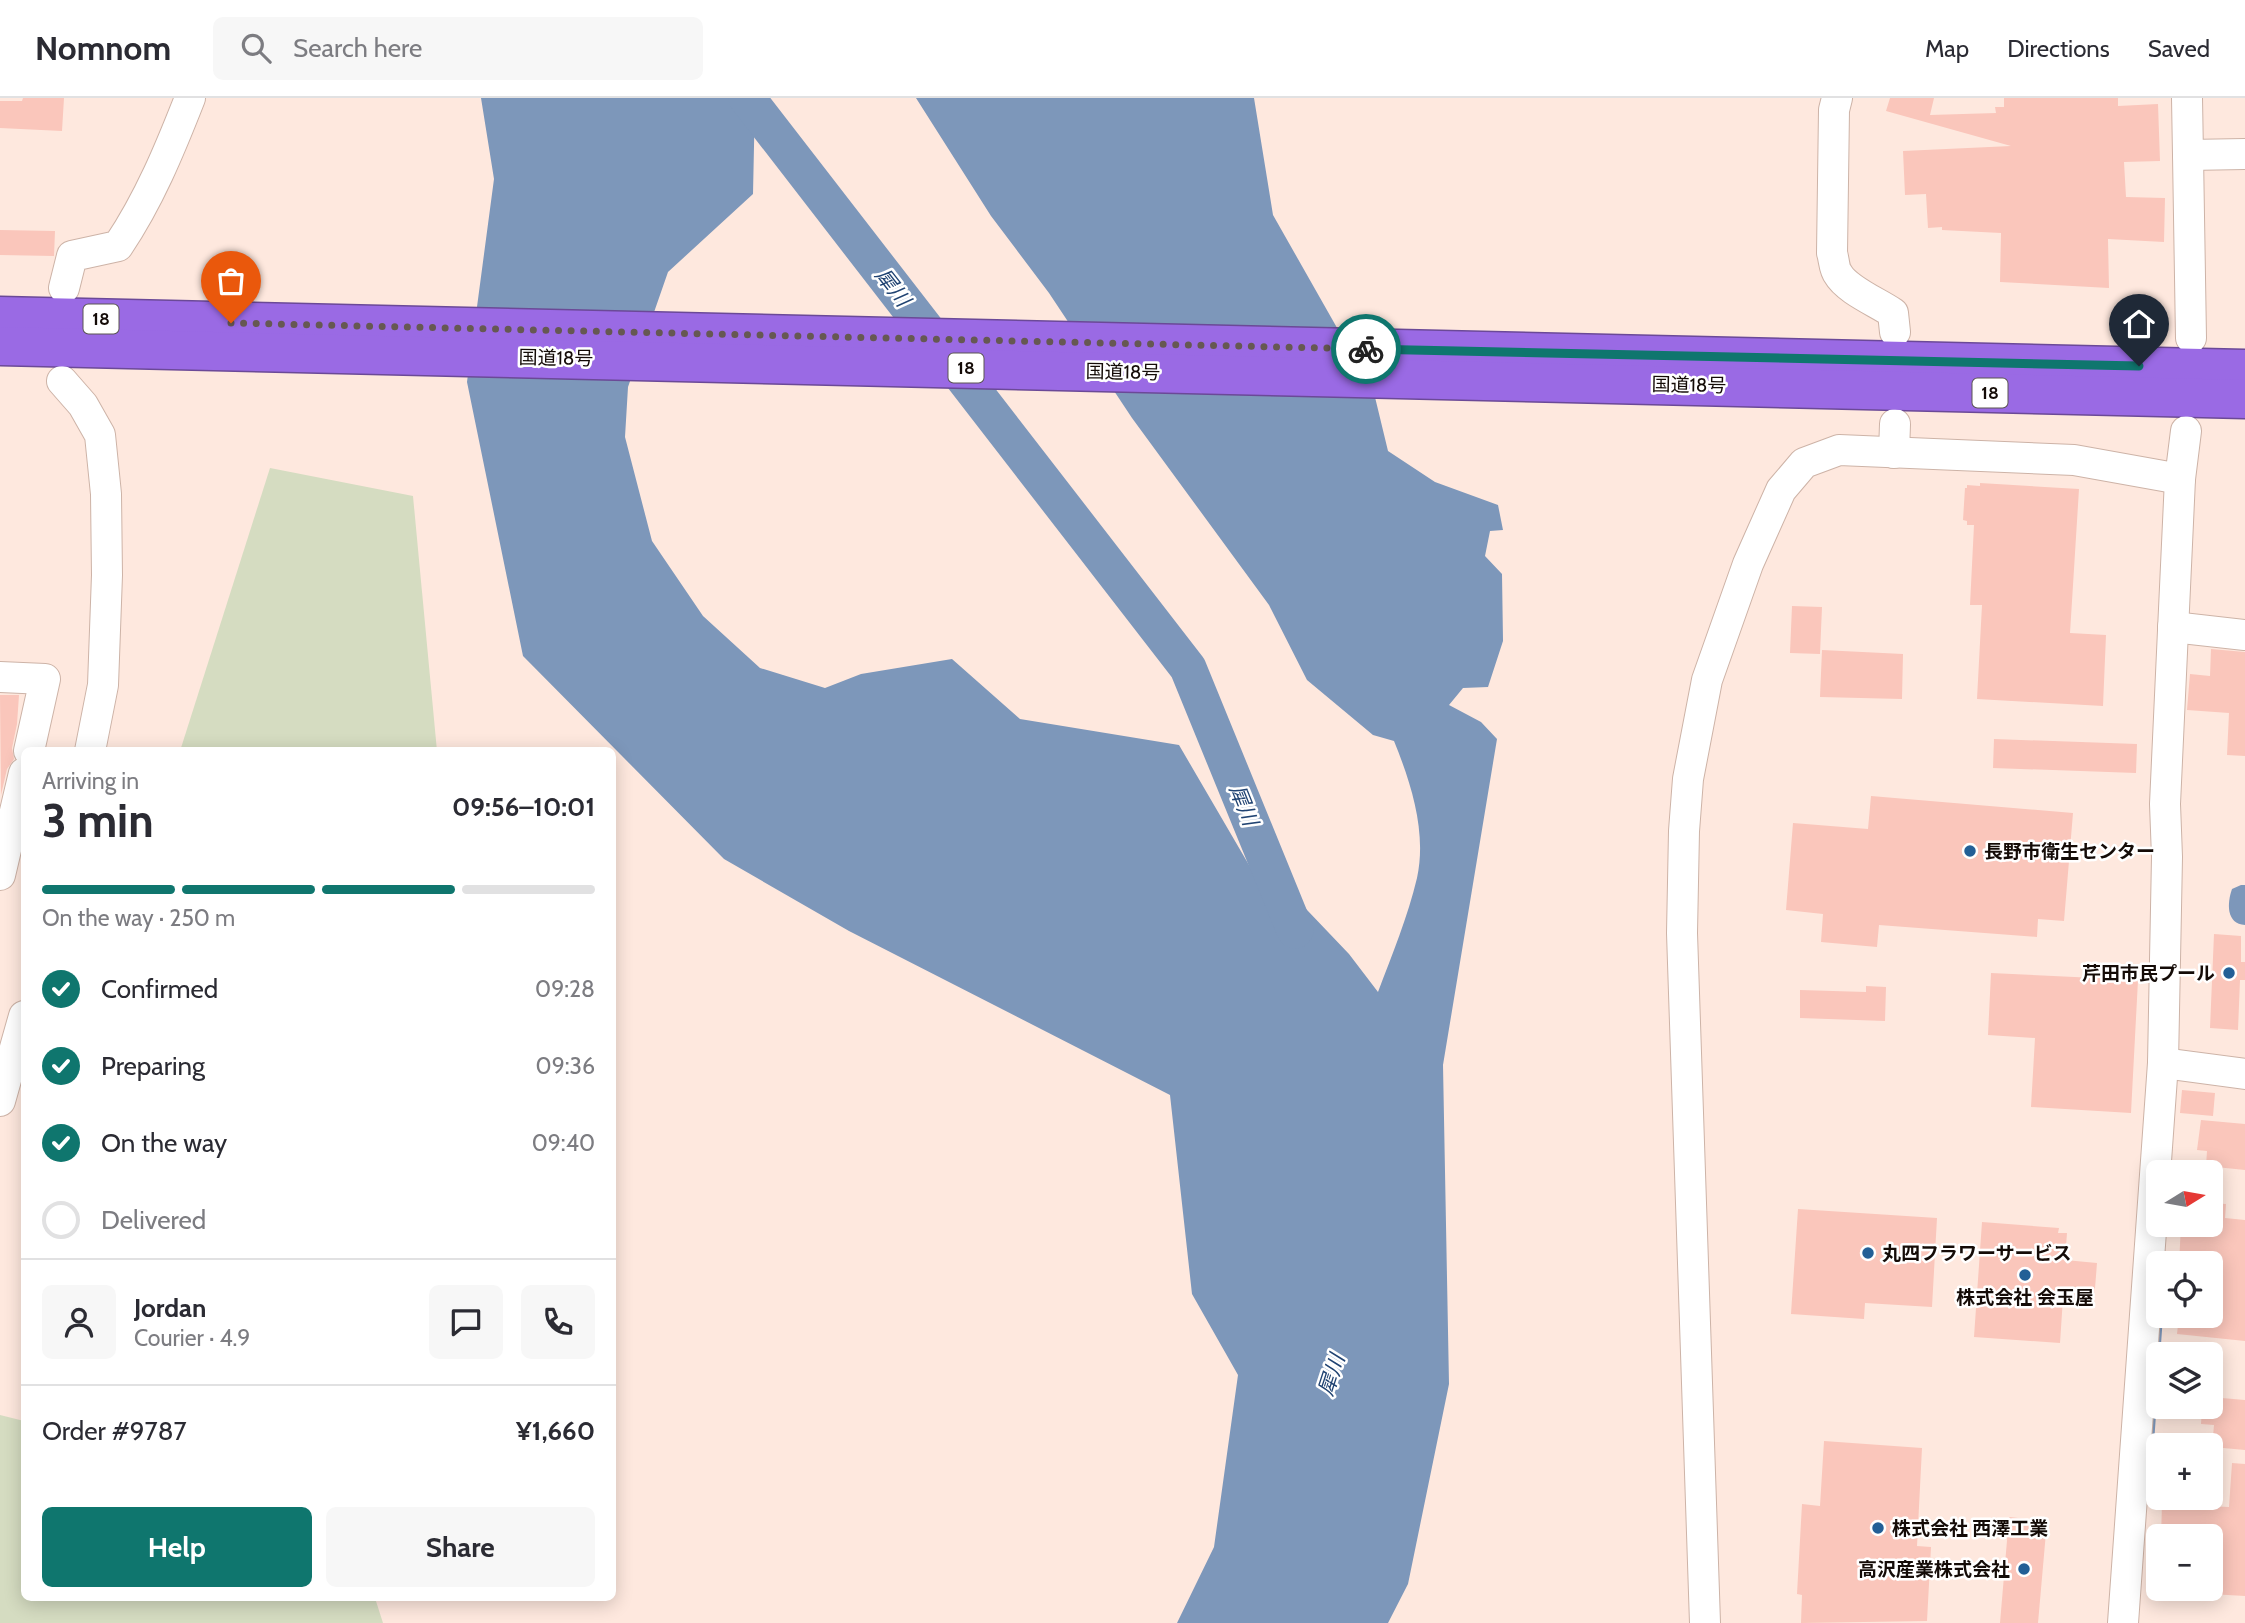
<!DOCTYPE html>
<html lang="en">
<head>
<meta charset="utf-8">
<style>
  :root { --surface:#fff; --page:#f7f7f7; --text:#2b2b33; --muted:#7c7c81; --line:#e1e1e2; --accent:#0f766e }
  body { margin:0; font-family:Cabin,"Noto Sans JP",sans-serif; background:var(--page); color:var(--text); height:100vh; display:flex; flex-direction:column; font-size:26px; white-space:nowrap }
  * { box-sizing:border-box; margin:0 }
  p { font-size:23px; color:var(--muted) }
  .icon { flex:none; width:38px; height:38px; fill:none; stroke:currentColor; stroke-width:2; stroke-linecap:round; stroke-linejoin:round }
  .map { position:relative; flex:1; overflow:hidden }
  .sheet { position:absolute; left:21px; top:649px; width:595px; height:854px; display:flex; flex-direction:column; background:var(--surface); border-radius:10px; box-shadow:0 4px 18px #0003 }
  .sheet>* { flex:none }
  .needle { width:46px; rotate:79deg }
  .fabs { position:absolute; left:2146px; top:1062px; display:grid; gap:14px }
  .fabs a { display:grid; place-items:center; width:77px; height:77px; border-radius:10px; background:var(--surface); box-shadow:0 4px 18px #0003; font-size:35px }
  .pin { position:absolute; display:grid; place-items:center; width:60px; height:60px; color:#fff; margin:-72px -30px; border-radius:50% 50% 50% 0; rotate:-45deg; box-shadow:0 0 7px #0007 }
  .pin .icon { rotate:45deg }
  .courier { position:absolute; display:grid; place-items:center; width:70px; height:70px; margin:-35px; border:5px solid #0f766e; border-radius:50%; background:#fff; color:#222; box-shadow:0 2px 9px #0007 }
  .summary em { font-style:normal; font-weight:800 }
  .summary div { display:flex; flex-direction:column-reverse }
  .summary { display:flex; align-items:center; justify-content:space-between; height:119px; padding:0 21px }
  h1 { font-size:46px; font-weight:800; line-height:52px }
  .bar { display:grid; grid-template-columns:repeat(4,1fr); gap:10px 7px; align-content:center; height:84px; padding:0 21px }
  .bar i { height:9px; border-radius:5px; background:var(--line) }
  .bar .active { background:var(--accent) }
  .bar p { grid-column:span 4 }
  .line { display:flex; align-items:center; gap:18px; padding:0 21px; border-top:2px solid var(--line) }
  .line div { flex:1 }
  .round { display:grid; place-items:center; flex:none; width:74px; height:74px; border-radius:10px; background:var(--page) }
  ol { padding:0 21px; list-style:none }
  li { display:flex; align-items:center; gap:21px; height:77px }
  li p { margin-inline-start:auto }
  li .icon { padding:7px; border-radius:50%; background:var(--accent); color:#fff; stroke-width:4 }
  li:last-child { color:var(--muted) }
  li i { width:38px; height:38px; border:4px solid var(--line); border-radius:50% }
  .action { display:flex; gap:14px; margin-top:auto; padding:14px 21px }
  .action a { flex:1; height:80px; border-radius:10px; background:var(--accent); color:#fff; font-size:28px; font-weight:800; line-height:80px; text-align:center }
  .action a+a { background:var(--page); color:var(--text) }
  header { display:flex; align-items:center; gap:42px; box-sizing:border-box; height:98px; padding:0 35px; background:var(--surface); border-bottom:2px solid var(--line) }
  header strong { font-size:33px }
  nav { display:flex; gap:38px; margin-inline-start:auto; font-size:24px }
  .search { width:490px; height:63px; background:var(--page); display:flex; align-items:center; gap:18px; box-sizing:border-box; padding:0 24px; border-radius:10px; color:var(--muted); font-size:26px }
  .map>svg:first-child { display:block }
  .green { fill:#d5dcc1 }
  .water { fill:#7d97ba }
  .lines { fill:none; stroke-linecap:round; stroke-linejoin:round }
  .stream { stroke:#7d97ba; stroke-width:6 }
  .river { stroke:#7d97ba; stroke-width:37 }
  .building { fill:#fac6bb }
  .minor-casing { stroke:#cdb3a7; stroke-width:32 }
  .highway-casing { stroke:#6b4997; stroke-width:41 }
  .minor { stroke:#fff; stroke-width:30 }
  .highway { stroke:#9a6ae4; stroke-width:38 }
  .done { stroke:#665852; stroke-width:7; stroke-dasharray:0 12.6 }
  .route { stroke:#0f766e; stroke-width:9 }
  .poi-dot { fill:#235f96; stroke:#fff; stroke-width:2.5 }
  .labels { text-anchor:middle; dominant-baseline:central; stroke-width:5; stroke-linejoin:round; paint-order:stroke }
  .shield { fill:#fff; stroke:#5a5451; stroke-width:2 }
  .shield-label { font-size:18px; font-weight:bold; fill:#140b07 }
  .street-label { font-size:19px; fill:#140b07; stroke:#fff }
  .poi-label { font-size:19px; font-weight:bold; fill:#140b07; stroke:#fff; text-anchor:start }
  .water-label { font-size:21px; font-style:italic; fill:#204372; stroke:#fff }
</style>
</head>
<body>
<header>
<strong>Nomnom</strong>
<div class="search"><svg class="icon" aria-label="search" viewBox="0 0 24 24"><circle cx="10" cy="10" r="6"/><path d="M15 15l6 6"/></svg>Search here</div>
<nav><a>Map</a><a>Directions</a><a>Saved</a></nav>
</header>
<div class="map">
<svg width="2245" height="1525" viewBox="0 0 2245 1525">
  <rect width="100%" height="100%" fill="#fee8de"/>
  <g class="green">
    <polygon points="270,370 413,398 437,653 180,653"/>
    <polygon points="0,1317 24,1323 24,1500 375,1500 383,1525 0,1525"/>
  </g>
  <g class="water">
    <path d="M481,0H755L753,96L668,174L628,289L625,339L652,443L703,518L760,570L825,590L861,576L952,561L1020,621L1179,647L1256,779L1287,791L1349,856L1378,894C1392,857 1408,818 1417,780C1427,734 1411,685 1394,643L1373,637L1307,582L1269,507L1132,320L1049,195L991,118L916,0H1254L1273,117L1374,295L1388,353L1435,384L1498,407L1503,432L1490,433L1485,458L1502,476L1503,543L1488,589L1463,590L1449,607L1481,624L1497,641L1443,967L1449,1286L1408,1486L1388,1525H1177L1214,1449L1238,1277L1192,1196L1170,997L849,833L724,761L523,558L467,284L494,81Z"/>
    <path d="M2241,787H2245V827C2226,826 2227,805 2232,791Z"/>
  </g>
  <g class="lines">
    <polyline class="stream" points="2150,1359 2160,1218"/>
    <polyline class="river" points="747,0 1188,570 1295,832"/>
  </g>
  <g class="building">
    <polygon points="23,0 64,0 62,33 0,30 0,3 22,3"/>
    <polygon points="1890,0 1934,0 1930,17 1996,15 1995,9 2004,9 2004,0 2118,0 2118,8 2158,6 2160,63 2124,64 2126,99 2165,100 2164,144 2108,141 2109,190 2000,184 2001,135 1942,132 1942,129 1928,130 1926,96 1905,97 1903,53 2011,48 1886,13"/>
    <polygon points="0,132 55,133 54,158 0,157"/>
    <polygon points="1980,385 2079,391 2070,535 2106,537 2103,608 1977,601 1982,507 1970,507 1974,427 1967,427 1967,423 1963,422 1965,390 1967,390 1967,387 1980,388"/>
    <polygon points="1792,508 1822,509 1820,556 1790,555"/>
    <polygon points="2211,551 2245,554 2245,658 2227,657 2229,615 2187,612 2190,576 2210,578"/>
    <polygon points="1822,552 1903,556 1902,601 1820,599"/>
    <polygon points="0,597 19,597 17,626 12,650 14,661 7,671 1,697"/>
    <polygon points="1994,641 2137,646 2136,675 1993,670"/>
    <polygon points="1871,698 2073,715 2064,823 2038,821 2037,839 1879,827 1877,849 1821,844 1823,816 1786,812 1793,725 1868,731"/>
    <polygon points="2214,836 2241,838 2241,864 2245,864 2245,882 2240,882 2238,932 2210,930"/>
    <polygon points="1991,875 2138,882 2131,1015 2031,1009 2035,940 1988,937"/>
    <polygon points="1866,888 1886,889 1885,923 1800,920 1800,892 1866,894"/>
    <polygon points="2182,992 2215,995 2213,1018 2180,1015"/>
    <polygon points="2201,1022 2245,1026 2245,1072 2206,1068 2207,1053 2197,1052"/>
    <polygon points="2210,1105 2226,1106 2225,1120 2245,1122 2245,1243 2177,1236 2179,1218 2215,1218 2221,1166 2179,1166 2181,1127 2210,1127"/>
    <polygon points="1798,1111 1937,1120 1932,1209 1865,1205 1864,1221 1791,1216"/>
    <polygon points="1982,1124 2059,1130 2058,1135 2067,1135 2065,1162 2097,1165 2094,1203 2063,1200 2060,1245 1974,1239"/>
    <polygon points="2210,1299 2245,1302 2245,1352 2212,1349 2214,1327 2201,1326 2202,1309 2210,1309"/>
    <polygon points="1824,1343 1922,1350 1917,1448 1931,1449 1927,1523 1801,1525 1802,1497 1797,1496 1802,1406 1820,1408"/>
    <polygon points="2232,1365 2245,1366 2245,1498 2210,1496 2210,1438 2161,1438 2162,1406 2229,1409"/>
    <polygon points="2009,1419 2047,1423 2038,1525 2000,1525"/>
  </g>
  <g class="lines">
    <defs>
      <g id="minor">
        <path d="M1837,0L1834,12L1832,155C1834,161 1834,171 1838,176C1847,192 1877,204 1893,215L1895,234"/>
        <polyline points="2187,0 2188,57"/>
        <path d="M64,190L72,158L118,148C149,102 170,51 190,0"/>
        <polyline points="2191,240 2188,57 2245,56"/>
        <polyline points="62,283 83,307 100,337 106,396 107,477 103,587 90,653"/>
        <polyline points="1894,355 1895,326"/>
        <polyline points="2173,529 2245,537"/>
        <polyline points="0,579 45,581 29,653"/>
        <polyline points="0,777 24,675"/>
        <polyline points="2163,965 2245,976"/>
        <polyline points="0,1003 24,918"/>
        <polyline points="1705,1525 1682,835 1684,733 1688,681 1707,582 1748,466 1781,392 1804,365 1839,352 2074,362 2180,381"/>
        <polyline points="2123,1525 2163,965 2167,759 2165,706 2180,381 2186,333"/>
      </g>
      <g id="highway">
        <polyline points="0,218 2245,271"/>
        <polyline points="0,248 2245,301"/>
      </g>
    </defs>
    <use href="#minor" class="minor-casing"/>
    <use href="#highway" class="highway-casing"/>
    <use href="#minor" class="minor"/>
    <use href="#highway" class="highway"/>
  </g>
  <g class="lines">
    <polyline class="done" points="231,225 1366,251"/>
    <polyline class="route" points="1366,251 2139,268"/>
  </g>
  <g class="poi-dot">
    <circle cx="1970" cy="753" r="7"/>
    <circle cx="2229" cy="875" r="7"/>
    <circle cx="1868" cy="1155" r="7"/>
    <circle cx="2025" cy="1177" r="7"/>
    <circle cx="1878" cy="1430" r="7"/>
    <circle cx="2024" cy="1471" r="7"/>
  </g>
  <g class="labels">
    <g class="shield">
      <rect x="83.5" y="206.5" width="35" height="29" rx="5"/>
      <rect x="948.5" y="255.5" width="35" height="29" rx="5"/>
      <rect x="1972.5" y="280.5" width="35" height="29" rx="5"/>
    </g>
    <g class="shield-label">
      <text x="101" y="221">18</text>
      <text x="966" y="270">18</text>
      <text x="1990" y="295">18</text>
    </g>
    <g class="street-label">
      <text transform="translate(556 260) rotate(1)">国道18号</text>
      <text transform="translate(1123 274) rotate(1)">国道18号</text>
      <text transform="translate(1689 287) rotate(1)">国道18号</text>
    </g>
    <g class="poi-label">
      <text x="1984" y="753">長野市衛生センター</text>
      <text x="2215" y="875" text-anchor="end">芹田市民プール</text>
      <text x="1882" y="1155">丸四フラワーサービス</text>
      <text x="2025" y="1199" text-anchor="middle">株式会社 会玉屋</text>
      <text x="1892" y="1430">株式会社 西澤工業</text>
      <text x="2010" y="1471" text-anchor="end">高沢産業株式会社</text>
    </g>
    <g class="water-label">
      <text transform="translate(893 189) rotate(52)">犀川</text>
      <text transform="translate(1244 707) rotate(68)">犀川</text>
      <text transform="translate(1331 1277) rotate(-72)">犀川</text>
    </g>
  </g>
</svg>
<div class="fabs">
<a><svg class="needle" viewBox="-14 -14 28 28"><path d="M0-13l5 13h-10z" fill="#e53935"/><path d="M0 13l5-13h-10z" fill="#7c7c81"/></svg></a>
<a><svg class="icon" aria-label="locate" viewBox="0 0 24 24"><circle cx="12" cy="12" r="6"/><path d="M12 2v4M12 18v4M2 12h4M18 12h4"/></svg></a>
<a><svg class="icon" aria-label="layers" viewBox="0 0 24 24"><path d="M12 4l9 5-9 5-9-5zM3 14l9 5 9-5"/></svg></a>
<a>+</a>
<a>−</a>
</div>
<div class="pin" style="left:231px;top:225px;background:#ea580c"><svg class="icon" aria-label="bag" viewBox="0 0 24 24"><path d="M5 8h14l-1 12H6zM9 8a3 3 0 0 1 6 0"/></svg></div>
<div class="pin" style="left:2139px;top:268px;background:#1f2937"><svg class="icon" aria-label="home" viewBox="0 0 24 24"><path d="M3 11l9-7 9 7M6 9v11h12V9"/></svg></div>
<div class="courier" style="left:1366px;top:251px"><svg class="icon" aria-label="bike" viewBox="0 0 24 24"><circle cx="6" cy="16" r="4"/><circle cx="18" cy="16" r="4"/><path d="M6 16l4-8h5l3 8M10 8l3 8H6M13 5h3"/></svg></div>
<section class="sheet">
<div class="summary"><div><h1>3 min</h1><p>Arriving in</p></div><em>09:56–10:01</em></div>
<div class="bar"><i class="active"></i><i class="active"></i><i class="active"></i><i></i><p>On the way · 250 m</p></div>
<ol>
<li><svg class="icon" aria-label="check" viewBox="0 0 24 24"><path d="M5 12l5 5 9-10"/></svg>Confirmed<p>09:28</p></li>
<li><svg class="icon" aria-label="check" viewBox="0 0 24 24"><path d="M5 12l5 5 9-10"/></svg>Preparing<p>09:36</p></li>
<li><svg class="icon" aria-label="check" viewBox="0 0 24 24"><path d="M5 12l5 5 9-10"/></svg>On the way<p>09:40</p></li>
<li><i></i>Delivered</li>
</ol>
<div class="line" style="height:126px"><a class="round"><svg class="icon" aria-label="person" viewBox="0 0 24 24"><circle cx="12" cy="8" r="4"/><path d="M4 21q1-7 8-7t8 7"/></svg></a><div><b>Jordan</b><p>Courier · 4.9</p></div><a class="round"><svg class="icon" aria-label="chat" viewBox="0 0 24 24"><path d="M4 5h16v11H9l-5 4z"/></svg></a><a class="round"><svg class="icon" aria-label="phone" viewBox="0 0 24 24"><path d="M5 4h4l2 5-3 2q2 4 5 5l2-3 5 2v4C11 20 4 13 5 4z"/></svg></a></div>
<div class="line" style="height:91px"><div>Order #9787</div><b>¥1,660</b></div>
<div class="action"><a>Help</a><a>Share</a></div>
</section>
</div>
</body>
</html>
